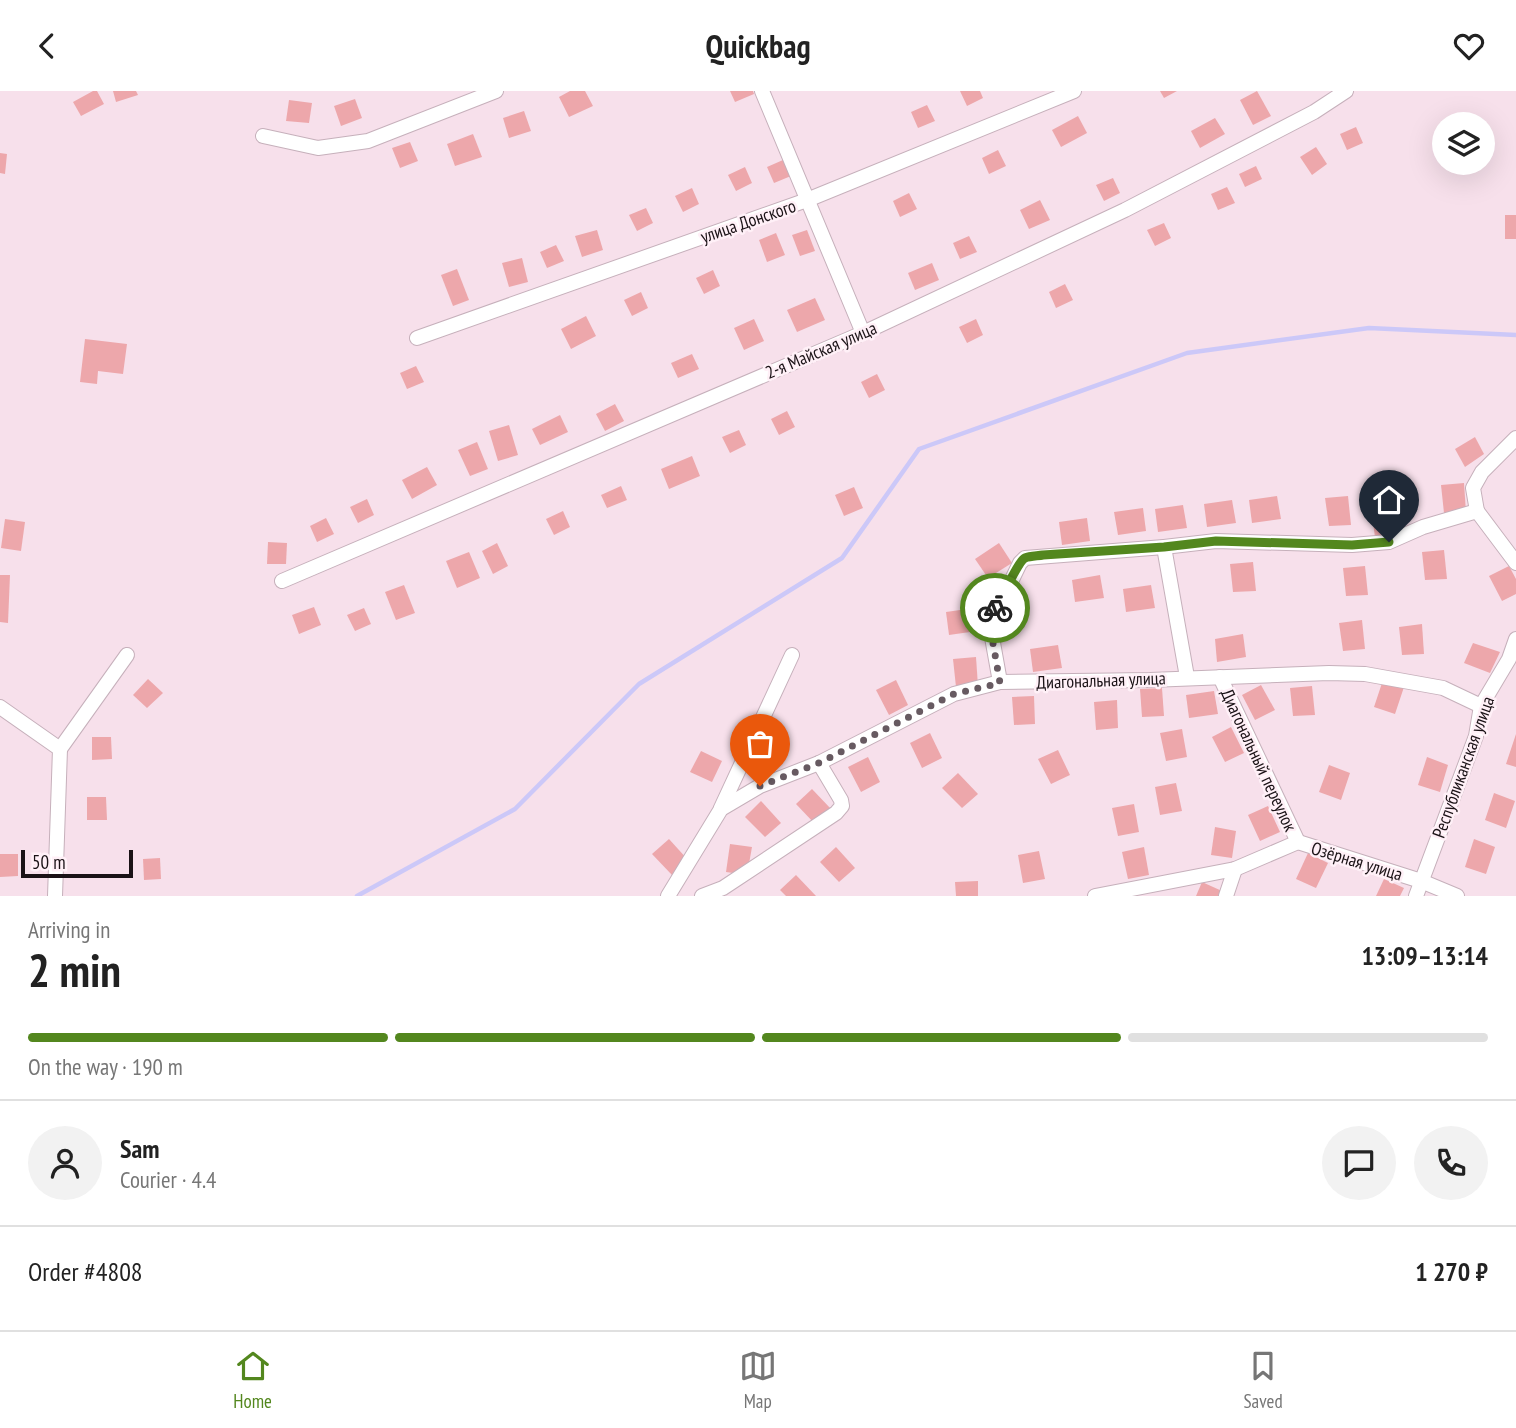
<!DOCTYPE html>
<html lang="en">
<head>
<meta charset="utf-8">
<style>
  :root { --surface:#fff; --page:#f2f2f2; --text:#222; --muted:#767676; --line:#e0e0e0; --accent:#53871e }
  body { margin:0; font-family:"PT Sans Narrow",sans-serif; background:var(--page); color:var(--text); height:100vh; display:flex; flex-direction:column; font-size:26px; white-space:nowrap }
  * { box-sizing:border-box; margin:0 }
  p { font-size:23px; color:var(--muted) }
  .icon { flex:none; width:38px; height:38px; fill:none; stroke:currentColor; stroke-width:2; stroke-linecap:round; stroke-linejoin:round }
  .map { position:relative; height:805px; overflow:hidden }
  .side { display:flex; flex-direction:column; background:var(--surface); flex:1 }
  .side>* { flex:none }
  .controls { position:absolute; left:1432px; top:21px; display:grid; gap:14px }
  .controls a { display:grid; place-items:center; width:63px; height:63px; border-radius:50%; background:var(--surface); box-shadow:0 7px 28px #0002; font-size:35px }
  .scale { position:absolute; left:21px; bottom:18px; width:112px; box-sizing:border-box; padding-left:7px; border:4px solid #1a1216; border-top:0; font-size:19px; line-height:24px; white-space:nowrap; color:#1a1216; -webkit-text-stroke:5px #fff0f7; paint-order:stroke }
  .pin { position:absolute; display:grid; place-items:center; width:60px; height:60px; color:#fff; margin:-72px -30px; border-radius:50% 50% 50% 0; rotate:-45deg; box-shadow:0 0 7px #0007 }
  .pin .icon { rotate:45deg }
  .courier { position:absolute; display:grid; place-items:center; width:70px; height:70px; margin:-35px; border:5px solid #53871e; border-radius:50%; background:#fff; color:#222; box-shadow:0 2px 9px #0007 }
  .overview em { font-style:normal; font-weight:700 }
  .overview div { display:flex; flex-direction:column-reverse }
  .overview { display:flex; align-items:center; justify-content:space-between; height:119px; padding:0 28px }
  h1 { font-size:46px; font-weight:700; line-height:52px }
  .bar { display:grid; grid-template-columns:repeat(4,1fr); gap:10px 7px; align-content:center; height:84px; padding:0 28px }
  .bar i { height:9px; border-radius:5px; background:var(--line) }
  .bar .active { background:var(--accent) }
  .bar p { grid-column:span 4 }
  .line { display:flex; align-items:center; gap:18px; padding:0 28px; border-top:2px solid var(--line) }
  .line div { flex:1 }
  .round { display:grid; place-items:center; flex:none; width:74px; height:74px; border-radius:37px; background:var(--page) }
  header { display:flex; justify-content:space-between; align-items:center; height:91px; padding:0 28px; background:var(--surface); font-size:32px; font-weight:700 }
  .dock { display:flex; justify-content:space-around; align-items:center; height:98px; border-top:2px solid var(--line); background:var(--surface); font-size:19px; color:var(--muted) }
  .dock a { display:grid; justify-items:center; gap:4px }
  .dock .active { color:var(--accent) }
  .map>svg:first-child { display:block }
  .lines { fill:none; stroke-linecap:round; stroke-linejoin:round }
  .stream { stroke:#ccc8f8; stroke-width:4.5 }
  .building { fill:#eda7ab }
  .minor-casing { stroke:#c6b0bb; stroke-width:16 }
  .minor { stroke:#fff; stroke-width:14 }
  .done { stroke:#675a61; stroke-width:7; stroke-dasharray:0 12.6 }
  .route { stroke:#53871e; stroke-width:9 }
  .labels { text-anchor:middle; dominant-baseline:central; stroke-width:5; stroke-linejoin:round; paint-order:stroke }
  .street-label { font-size:18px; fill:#1a1216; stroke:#fff0f7 }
</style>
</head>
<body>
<header><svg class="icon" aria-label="back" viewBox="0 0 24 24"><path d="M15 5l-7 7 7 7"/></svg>Quickbag<svg class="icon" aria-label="heart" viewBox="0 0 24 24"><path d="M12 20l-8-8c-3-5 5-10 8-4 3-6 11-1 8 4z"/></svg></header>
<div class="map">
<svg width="1516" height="805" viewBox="0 0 1516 805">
  <rect width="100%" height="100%" fill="#f7e0eb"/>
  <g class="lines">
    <polyline class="stream" points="357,805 515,718 639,593 842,467 919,358 1187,262 1369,237 1516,244"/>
  </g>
  <g class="building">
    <polygon points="93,0 97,0 104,13 81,25 73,11"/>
    <polygon points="113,0 136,0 138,4 116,11"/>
    <polygon points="570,0 585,0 593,15 569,26 559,6"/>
    <polygon points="730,0 753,0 754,3 735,11"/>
    <polygon points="960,0 980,0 983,7 967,15"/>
    <polygon points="1160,0 1177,0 1164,7"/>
    <polygon points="1257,0 1271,25 1253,34 1240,9"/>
    <polygon points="355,8 362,27 341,35 334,15"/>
    <polygon points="289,9 312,12 309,32 286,30"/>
    <polygon points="927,14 935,30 918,37 911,21"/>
    <polygon points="524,20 531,40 509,47 503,27"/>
    <polygon points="1078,25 1087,42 1061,56 1052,39"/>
    <polygon points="1215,27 1225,43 1200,57 1191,40"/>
    <polygon points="1356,36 1363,52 1347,59 1340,43"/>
    <polygon points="473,43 482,66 455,75 447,53"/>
    <polygon points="410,51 418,70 400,77 392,57"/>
    <polygon points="1316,56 1327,73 1312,84 1300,66"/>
    <polygon points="998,59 1006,75 989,83 982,67"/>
    <polygon points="0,62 7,63 5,83 0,82"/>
    <polygon points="783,69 791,85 774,92 767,76"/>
    <polygon points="1256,75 1262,88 1245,96 1239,83"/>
    <polygon points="745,76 752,92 736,100 728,84"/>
    <polygon points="1113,87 1120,102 1104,110 1096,94"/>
    <polygon points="1227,96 1235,112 1218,119 1211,103"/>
    <polygon points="692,97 699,113 683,121 675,105"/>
    <polygon points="909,102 917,118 900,126 893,110"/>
    <polygon points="1040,109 1050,129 1029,138 1020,119"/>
    <polygon points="646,117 653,132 637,140 629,124"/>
    <rect x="1505" y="124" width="11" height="24"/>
    <polygon points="1164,132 1171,147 1155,155 1147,139"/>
    <polygon points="597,139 603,159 582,166 575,145"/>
    <polygon points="807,139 815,160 800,165 792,144"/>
    <polygon points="776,142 785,164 767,171 759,149"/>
    <polygon points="969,145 977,161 960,168 953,152"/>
    <polygon points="556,154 564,170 547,177 540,161"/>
    <polygon points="522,167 528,191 509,196 502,172"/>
    <polygon points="932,172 939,189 915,199 908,182"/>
    <polygon points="457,178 469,209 453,215 441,184"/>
    <polygon points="713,179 720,195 704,203 696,187"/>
    <polygon points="1065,193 1073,209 1056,217 1049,201"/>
    <polygon points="641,201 648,217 632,225 624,209"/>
    <polygon points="815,207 825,229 797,241 787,219"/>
    <polygon points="586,225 596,245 571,258 561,238"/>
    <polygon points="754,228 764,250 744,259 734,237"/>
    <polygon points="976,228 983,244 967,252 959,236"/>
    <polygon points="85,248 127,253 123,283 98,280 97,293 80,291"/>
    <polygon points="692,263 699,278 678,287 671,272"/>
    <polygon points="416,275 424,291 407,298 400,282"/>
    <polygon points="877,283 885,299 869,307 861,291"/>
    <polygon points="615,313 624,330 605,340 596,323"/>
    <polygon points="787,320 795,336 779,344 771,328"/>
    <polygon points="560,324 568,341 540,354 532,338"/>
    <polygon points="509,334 518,364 498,370 489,340"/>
    <polygon points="739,339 746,354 730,362 722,346"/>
    <polygon points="1475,346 1484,363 1465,376 1455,358"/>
    <polygon points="477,351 488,378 470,385 458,359"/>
    <polygon points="692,365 700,385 669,398 661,378"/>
    <polygon points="427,376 437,394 412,408 402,389"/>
    <polygon points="1464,392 1466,421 1444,422 1441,394"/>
    <polygon points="621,395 627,409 607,417 601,404"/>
    <polygon points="854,396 863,417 844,425 835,404"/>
    <polygon points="1277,405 1281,428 1252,432 1249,409"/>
    <polygon points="1348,405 1351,434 1329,435 1325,407"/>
    <polygon points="367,408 374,424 358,432 350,416"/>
    <polygon points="1232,409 1236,432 1207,436 1204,413"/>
    <polygon points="1183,414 1187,437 1158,441 1155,418"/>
    <polygon points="1394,416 1397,445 1375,446 1371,418"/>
    <polygon points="1143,417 1146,440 1118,444 1114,421"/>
    <polygon points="563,420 570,436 554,444 546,428"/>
    <polygon points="326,427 334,443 317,451 310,435"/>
    <polygon points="1087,427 1090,450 1062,454 1059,431"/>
    <polygon points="5,428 25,431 21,460 1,457"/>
    <polygon points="268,451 287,452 286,473 267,473"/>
    <polygon points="497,452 508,475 493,483 482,460"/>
    <polygon points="999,452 1012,472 988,487 975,468"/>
    <polygon points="1444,459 1447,488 1425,489 1422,461"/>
    <polygon points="469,461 480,487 457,497 446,470"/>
    <polygon points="1253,471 1256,500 1233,501 1230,473"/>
    <polygon points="1365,475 1368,504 1346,505 1343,477"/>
    <polygon points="1509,475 1516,488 1516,503 1502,510 1489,485"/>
    <polygon points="0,484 10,484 8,532 0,531"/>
    <polygon points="1100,484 1104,507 1075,511 1072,489"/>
    <polygon points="404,494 415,522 396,529 385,501"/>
    <polygon points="1151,494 1155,517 1126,521 1123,498"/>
    <polygon points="314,516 321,534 299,543 292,524"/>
    <polygon points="364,517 371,533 355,540 347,524"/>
    <polygon points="974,517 977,540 949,544 946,521"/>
    <polygon points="1362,529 1365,558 1343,560 1339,532"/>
    <polygon points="1422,533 1424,563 1402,564 1399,536"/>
    <polygon points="1243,543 1246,566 1217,571 1215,548"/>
    <polygon points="1473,552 1500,561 1490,582 1464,572"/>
    <polygon points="1058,554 1062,577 1033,581 1030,558"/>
    <polygon points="976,566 978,595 956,596 953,568"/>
    <polygon points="148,588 163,602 147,617 133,604"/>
    <polygon points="896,589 908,614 889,624 876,599"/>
    <polygon points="1383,589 1404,596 1395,623 1374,616"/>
    <polygon points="1261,594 1275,619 1255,629 1242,604"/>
    <polygon points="1312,595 1315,624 1293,625 1290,597"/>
    <polygon points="1162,597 1164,625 1142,626 1140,598"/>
    <polygon points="1214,600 1218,623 1189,627 1186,604"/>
    <polygon points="1034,605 1035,633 1014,634 1012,606"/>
    <polygon points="1117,609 1118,637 1096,639 1094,611"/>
    <polygon points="1231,636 1244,662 1225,671 1212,646"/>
    <polygon points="1182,638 1187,666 1166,670 1160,642"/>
    <polygon points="930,642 942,667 922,677 910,652"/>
    <polygon points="1516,643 1516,676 1506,673"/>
    <polygon points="92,646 111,646 112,668 92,669"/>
    <polygon points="1058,659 1070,684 1051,693 1038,668"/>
    <polygon points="701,660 722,670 712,691 690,681"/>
    <polygon points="868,666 880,691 861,701 848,676"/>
    <polygon points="1427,666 1448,674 1440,701 1418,694"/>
    <polygon points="1329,674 1350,682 1341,709 1319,701"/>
    <polygon points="958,682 978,703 962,717 942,697"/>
    <polygon points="1176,692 1182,720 1160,724 1155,696"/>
    <polygon points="812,698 831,718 815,733 796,713"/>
    <polygon points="1494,702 1515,710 1506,737 1485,729"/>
    <polygon points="87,706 106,706 107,729 87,729"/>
    <polygon points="761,710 781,732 765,746 745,726"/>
    <polygon points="1134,713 1139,741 1118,745 1112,717"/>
    <polygon points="1268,715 1280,741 1260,750 1248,724"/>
    <polygon points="1215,736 1236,740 1232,767 1211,764"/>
    <polygon points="669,748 688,769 672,784 652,763"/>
    <polygon points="1474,748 1495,756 1486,783 1465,776"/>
    <polygon points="730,753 752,756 747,784 726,781"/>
    <polygon points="836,756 855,777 839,791 820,771"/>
    <polygon points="1144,756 1149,784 1128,788 1122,761"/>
    <polygon points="1039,760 1045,788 1023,792 1018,764"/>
    <polygon points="1308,762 1328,772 1316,797 1296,788"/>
    <polygon points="0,763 18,763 18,785 0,786"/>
    <polygon points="160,767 161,788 144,789 143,768"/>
    <polygon points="796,784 816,805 786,805 780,799"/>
    <polygon points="1384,788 1404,797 1400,805 1376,805"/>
    <polygon points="978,790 978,805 956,805 955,791"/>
    <polygon points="1202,791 1222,800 1220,805 1196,805"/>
  </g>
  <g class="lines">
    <defs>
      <g id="minor">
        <polyline points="762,0 863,242"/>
        <polyline points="263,45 318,57 368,50 496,0"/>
        <polyline points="417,247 807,109 1074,0"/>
        <polyline points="1477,420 1473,397 1482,381 1516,347"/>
        <polyline points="1164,456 1187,586"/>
        <polyline points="282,490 863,242 1125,119 1314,21 1346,0"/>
        <polyline points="1220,586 1298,751"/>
        <polyline points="1000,591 990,535 995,518 1004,505 1020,472 1025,467 1164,456 1216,450 1352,454 1389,451 1423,436 1477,420 1516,472"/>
        <polyline points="0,616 60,658 55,805"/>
        <polyline points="60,658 127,564"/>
        <polyline points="721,717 792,564"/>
        <polyline points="668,805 721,718 760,695 819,672 954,603 1000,591 1150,589 1329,582 1365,583 1443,597 1481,615"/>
        <polyline points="702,805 723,797 836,722 842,715 841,709 819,672"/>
        <polyline points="1095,805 1235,778 1298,751 1421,790 1457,805"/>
        <polyline points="1226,805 1235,778"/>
        <polyline points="1416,805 1476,645 1481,615 1509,568 1516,548"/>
      </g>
    </defs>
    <use href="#minor" class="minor-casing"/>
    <use href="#minor" class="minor"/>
  </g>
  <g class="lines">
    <polyline class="done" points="760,695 819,672 954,603 1000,592 990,535 995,517"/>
    <path class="route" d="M995,517C1002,508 1018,470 1025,467C1030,465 1038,465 1043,464L1164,456L1216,450L1352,454L1389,451"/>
  </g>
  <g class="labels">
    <g class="street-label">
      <text transform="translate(748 130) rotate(-19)">улица Донского</text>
      <text transform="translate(821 259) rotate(-23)">2-я Майская улица</text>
      <text transform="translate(1101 589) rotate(-2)">Диагональная улица</text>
      <text transform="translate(1259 669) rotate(65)">Диагональный переулок</text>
      <text transform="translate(1463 676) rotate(-70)">Республиканская улица</text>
      <text transform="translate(1357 770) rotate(17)">Озёрная улица</text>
    </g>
  </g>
</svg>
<div class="controls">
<a><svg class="icon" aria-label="layers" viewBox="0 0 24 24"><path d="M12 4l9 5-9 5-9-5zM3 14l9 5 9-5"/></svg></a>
</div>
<div class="scale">50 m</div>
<div class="pin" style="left:760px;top:695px;background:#ea580c"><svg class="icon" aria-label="bag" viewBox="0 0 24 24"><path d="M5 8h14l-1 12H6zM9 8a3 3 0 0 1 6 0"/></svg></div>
<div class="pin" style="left:1389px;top:451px;background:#1f2937"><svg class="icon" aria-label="home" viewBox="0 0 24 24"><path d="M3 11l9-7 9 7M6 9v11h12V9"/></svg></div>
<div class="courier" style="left:995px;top:517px"><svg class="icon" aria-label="bike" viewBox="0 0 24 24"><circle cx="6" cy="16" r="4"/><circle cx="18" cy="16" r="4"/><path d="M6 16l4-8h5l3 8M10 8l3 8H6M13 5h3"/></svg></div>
</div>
<section class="side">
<div class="overview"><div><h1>2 min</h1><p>Arriving in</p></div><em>13:09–13:14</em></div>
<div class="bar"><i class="active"></i><i class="active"></i><i class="active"></i><i></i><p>On the way · 190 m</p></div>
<div class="line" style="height:126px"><a class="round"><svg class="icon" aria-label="person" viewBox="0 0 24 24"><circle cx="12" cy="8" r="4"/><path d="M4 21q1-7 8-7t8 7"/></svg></a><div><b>Sam</b><p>Courier · 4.4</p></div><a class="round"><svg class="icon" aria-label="chat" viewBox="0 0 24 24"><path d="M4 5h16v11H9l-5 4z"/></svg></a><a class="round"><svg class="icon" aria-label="phone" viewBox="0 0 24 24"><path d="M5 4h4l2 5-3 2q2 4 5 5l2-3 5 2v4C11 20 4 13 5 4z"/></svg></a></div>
<div class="line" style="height:91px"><div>Order #4808</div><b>1 270 ₽</b></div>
</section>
<nav class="dock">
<a class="active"><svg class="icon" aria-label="home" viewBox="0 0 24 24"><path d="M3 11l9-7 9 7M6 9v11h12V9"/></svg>Home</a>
<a><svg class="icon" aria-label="map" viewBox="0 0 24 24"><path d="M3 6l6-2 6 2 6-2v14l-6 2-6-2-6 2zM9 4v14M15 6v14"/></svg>Map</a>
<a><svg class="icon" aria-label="saved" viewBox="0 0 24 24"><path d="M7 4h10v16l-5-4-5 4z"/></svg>Saved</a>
</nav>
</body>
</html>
